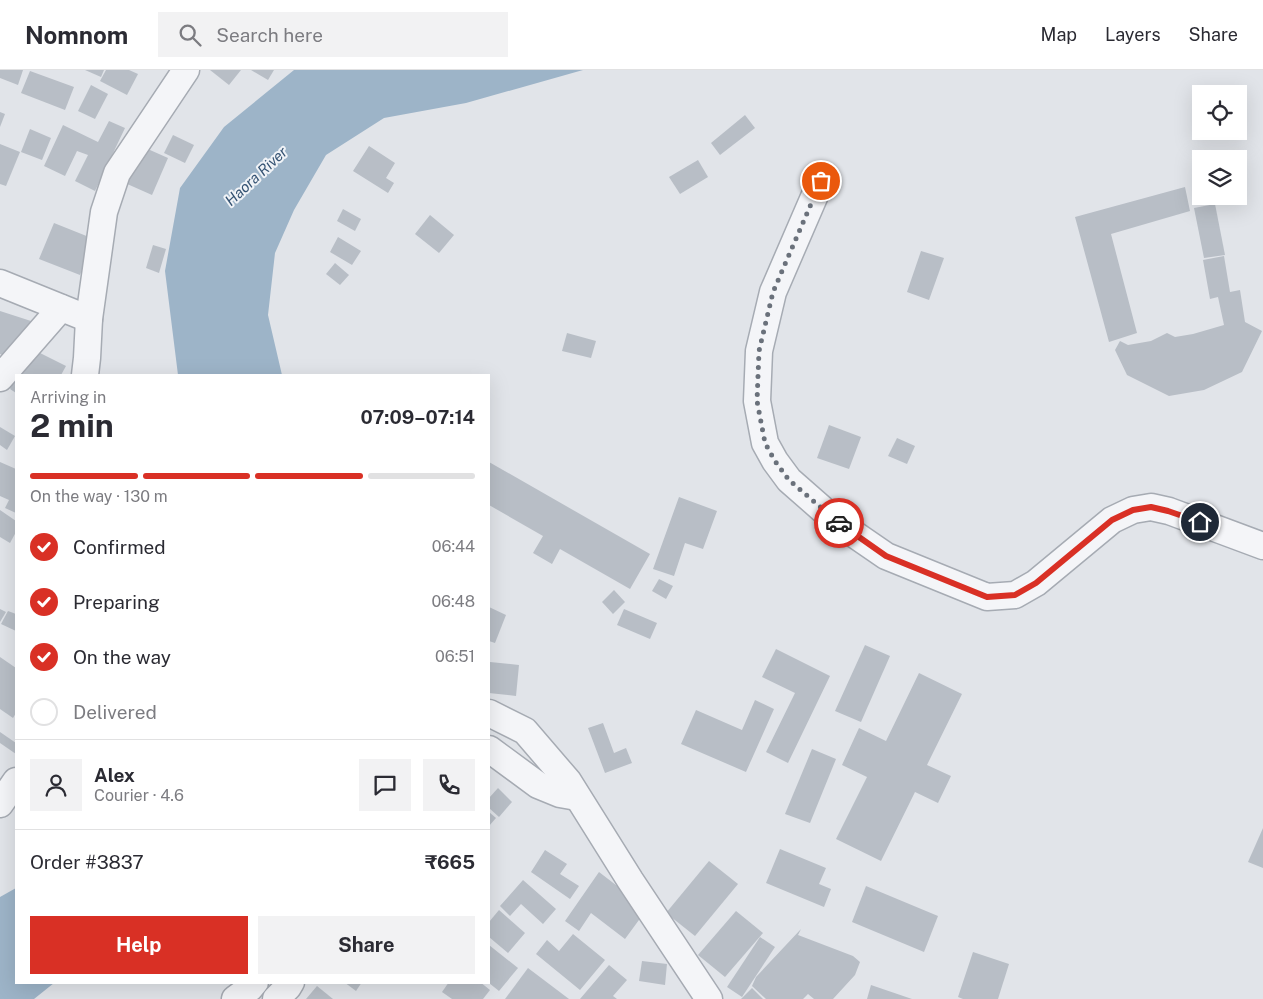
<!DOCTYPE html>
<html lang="en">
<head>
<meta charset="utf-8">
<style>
  :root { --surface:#fff; --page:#f2f2f3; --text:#2b2b33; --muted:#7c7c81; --line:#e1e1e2; --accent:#d93025 }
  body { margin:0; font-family:"Public Sans",sans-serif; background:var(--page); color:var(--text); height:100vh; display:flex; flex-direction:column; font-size:19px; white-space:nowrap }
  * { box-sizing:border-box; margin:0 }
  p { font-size:16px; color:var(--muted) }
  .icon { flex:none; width:28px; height:28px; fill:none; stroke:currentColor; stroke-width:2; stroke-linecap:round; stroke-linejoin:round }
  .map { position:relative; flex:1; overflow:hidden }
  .details { position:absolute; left:15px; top:304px; width:475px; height:610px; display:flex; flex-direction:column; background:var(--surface); border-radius:0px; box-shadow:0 5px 20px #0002 }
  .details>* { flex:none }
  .tools { position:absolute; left:1192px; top:15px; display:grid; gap:10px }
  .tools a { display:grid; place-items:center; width:55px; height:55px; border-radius:0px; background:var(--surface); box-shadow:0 5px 20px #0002; font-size:25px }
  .pin { position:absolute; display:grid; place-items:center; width:42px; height:42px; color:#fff; margin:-21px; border:2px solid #fff; border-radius:50%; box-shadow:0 1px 5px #0007 }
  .courier { position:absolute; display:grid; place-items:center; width:50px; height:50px; margin:-25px; border:4px solid #d93025; border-radius:50%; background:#fff; color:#222; box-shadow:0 1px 6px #0007 }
  .head em { font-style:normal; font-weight:700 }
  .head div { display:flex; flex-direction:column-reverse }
  .head { display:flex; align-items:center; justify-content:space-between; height:85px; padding:0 15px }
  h1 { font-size:32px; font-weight:700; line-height:38px }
  .bar { display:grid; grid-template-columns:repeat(4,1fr); gap:8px 5px; align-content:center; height:60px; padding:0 15px }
  .bar i { height:6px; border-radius:4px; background:var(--line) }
  .bar .active { background:var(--accent) }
  .bar p { grid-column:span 4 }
  .line { display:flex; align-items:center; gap:12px; padding:0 15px; border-top:1px solid var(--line) }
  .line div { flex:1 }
  .round { display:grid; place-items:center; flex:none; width:52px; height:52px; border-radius:0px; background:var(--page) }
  ol { padding:0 15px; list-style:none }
  li { display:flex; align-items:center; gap:15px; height:55px }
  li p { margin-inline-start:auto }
  li .icon { padding:5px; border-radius:50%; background:var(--accent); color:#fff; stroke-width:4 }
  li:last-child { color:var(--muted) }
  li i { width:28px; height:28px; border:2px solid var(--line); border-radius:50% }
  .primary-button { display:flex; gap:10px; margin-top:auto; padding:10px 15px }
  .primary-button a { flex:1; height:58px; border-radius:0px; background:var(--accent); color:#fff; font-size:20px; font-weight:700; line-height:58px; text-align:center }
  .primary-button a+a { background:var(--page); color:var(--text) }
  header { display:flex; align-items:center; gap:30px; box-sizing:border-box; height:70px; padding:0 25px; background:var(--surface); border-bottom:1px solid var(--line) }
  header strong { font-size:24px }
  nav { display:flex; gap:28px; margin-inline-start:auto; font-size:18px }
  .search { width:350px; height:45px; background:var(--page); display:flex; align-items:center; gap:12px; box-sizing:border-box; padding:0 18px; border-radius:0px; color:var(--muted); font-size:19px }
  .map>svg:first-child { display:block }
  .water { fill:#9db4c8 }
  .building { fill:#b8bec6 }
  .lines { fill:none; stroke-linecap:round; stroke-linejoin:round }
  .street-casing { stroke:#a6abb3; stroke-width:29 }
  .street { stroke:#f4f5f8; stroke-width:26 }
  .done { stroke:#6a717b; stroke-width:5; stroke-dasharray:0 9 }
  .route { stroke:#d93025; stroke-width:6 }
  .labels { text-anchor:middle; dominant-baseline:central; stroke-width:4; stroke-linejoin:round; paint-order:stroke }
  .water-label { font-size:15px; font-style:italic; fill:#355373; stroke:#f0f3f7 }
</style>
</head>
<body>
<header>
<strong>Nomnom</strong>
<div class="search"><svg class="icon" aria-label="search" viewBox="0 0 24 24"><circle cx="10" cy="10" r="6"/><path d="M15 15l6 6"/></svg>Search here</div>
<nav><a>Map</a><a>Layers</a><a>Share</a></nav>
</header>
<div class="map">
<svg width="1263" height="929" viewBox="0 0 1263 929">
  <rect width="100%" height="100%" fill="#e1e4e9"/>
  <g class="water">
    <polygon points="294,0 583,0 466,33 384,48 326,85 294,140 275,183 268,245 282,305 178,305 165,201 180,118 224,57"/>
    <polygon points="16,818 16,912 54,913 34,929 0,929 0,827"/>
  </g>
  <g class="building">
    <polygon points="0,0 23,0 18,15 0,8"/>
    <polygon points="85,0 104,0 101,7"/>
    <polygon points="106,0 129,0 138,4 127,25 100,11"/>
    <polygon points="210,0 241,0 229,15"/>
    <polygon points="251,0 274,0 268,10"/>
    <polygon points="30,1 74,17 65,40 21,23"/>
    <polygon points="91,15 108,24 95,49 78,41"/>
    <polygon points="0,42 5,44 0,57"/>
    <polygon points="745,45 755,58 720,85 711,73"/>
    <polygon points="109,51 125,58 95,121 75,111 88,85 77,81 65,106 44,96 63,55 98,72"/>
    <polygon points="30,59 51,68 42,90 21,82"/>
    <polygon points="173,65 194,75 185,93 164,83"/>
    <polygon points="0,74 20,82 6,116 0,114"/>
    <polygon points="141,76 168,88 152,125 125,113"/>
    <polygon points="369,76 395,93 386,108 394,113 388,123 353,101"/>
    <polygon points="698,90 708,107 680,124 669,107"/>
    <polygon points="1185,117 1190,141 1111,164 1137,263 1109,272 1075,147"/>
    <polygon points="1215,134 1225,185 1204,188 1194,138"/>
    <polygon points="343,139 361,149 355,161 337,151"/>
    <polygon points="430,145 454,165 439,183 415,164"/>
    <polygon points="54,153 94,169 80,205 39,189"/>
    <polygon points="338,167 361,181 352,195 330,182"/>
    <polygon points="153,175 166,179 159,203 146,198"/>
    <polygon points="921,181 944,188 929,230 907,222"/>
    <polygon points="1224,186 1230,222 1240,220 1245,252 1262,261 1242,302 1204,320 1169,326 1127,305 1115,280 1120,271 1128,275 1151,271 1167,263 1175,267 1193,264 1224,255 1218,227 1210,229 1203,190"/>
    <polygon points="335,193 349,205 340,215 326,204"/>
    <polygon points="0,241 31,251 17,290 0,284"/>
    <polygon points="567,263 596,271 591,288 562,281"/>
    <polygon points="32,279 66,296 61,305 19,305"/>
    <polygon points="16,307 16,323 10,319"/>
    <polygon points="829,355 861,367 849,399 817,388"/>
    <polygon points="0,357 15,366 7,380 0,375"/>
    <polygon points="897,368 915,376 907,394 888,386"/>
    <polygon points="0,392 16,399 16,443 5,438 9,430 0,426"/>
    <polygon points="489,392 650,484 630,519 560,479 552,494 533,483 543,466 489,435"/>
    <polygon points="679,427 717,441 703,479 685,473 674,506 653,499"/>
    <polygon points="0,440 16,451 16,462 10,473 0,467"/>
    <polygon points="659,509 673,516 666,529 652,521"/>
    <polygon points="614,520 625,532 613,544 602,532"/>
    <polygon points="489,537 506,545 495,573 489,571"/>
    <polygon points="0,539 6,542 0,552"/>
    <polygon points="624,539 657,553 650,569 617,555"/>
    <polygon points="8,541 16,544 16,561 1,554"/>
    <polygon points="865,575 890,586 861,652 835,641"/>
    <polygon points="776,579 830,606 788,693 766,682 795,623 762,607"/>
    <polygon points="0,587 16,598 16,643 13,648 0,639"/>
    <polygon points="490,592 519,595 516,626 489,623"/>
    <polygon points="919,603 962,624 927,695 951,706 938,733 915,722 881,791 836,769 867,707 842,695 859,658 886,671"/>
    <polygon points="755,630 774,639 746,702 681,674 696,640 742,660"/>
    <polygon points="603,653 614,683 626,678 632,693 605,703 588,658"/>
    <polygon points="0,662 16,673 16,684 0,673"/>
    <polygon points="812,679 836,689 810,753 785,744"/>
    <polygon points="498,718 512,732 499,747 489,738 489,728"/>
    <polygon points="489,742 496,748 489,756"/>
    <polygon points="1263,758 1263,798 1248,792"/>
    <polygon points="780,779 826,798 819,814 831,819 824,837 766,813"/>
    <polygon points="545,780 567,794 560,804 579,816 570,829 531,802"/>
    <polygon points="709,791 738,814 695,866 666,843"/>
    <polygon points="599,802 647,839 625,869 591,843 579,861 565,851"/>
    <polygon points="523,810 556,839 543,854 521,834 510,846 500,836"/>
    <polygon points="866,816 938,846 924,882 852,852"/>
    <polygon points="499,840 525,863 508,883 489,867 489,852"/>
    <polygon points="736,841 763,863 725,907 698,885"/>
    <polygon points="801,859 798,865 853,886 860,892 855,905 833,929 814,929 808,924 803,929 766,929 752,916 756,907"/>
    <polygon points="573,864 605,890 580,920 536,884 547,870 559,881"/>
    <polygon points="760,867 775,877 742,927 727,917"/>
    <polygon points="489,875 518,898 499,921 489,913"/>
    <polygon points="973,882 1009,894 998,929 963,929 958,927"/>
    <polygon points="642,891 667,894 665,915 639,911"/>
    <polygon points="609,895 627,910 613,926 617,929 580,929"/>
    <polygon points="528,898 569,929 505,929"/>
    <polygon points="344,912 362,912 356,921"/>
    <polygon points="449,912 480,912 490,920 483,929 452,929 442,922"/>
    <polygon points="871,915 912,929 867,929"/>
    <polygon points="317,916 333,929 306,929"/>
    <polygon points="752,918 763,929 741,929"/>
  </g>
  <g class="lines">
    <defs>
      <g id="street">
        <polyline points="821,111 773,222 759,281 757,331 765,373 775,391 789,410 838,453 886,486 987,527 1015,525 1036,513 1112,450 1133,440 1151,437 1169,441 1263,476"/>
        <polyline points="0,213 89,249"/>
        <polyline points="85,305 87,288 89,249 104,142 117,103 186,0"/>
        <polyline points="0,308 61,238"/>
        <polyline points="489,643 525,661 568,711 630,810 709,929"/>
        <polyline points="489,679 538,715 560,724 577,727"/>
        <polyline points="0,734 16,711"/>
        <polyline points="235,929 250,918 255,912"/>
        <polyline points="276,929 288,917 291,912"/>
      </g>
    </defs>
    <use href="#street" class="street-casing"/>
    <use href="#street" class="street"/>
  </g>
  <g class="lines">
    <polyline class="done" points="821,111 773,222 759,281 757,331 765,373 775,391 789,410 839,453"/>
    <polyline class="route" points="839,453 886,486 987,527 1015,525 1036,513 1112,450 1133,440 1151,437 1168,441 1200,452"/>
  </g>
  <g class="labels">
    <g class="water-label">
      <text transform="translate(256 106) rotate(-43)">Haora River</text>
    </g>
  </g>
</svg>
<div class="tools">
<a><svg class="icon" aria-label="locate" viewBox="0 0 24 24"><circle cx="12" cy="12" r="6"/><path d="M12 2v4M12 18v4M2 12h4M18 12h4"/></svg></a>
<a><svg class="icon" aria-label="layers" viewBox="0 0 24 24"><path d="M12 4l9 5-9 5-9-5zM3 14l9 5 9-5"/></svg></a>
</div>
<div class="pin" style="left:821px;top:111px;background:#ea580c"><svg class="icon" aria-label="bag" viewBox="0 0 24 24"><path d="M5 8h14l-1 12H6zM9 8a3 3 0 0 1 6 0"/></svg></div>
<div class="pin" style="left:1200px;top:452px;background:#1f2937"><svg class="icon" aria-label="home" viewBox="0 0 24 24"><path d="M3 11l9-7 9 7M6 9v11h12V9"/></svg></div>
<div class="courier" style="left:839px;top:453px"><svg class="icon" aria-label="car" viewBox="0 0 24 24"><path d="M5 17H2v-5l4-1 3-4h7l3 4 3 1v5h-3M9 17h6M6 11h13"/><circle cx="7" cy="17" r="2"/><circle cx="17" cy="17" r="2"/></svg></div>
<section class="details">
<div class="head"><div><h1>2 min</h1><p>Arriving in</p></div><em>07:09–07:14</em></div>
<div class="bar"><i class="active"></i><i class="active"></i><i class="active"></i><i></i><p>On the way · 130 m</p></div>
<ol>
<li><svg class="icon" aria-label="check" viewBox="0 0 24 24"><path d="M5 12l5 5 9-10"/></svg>Confirmed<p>06:44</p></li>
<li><svg class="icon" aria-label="check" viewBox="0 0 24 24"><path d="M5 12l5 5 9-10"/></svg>Preparing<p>06:48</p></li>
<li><svg class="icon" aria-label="check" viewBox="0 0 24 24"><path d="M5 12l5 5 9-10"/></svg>On the way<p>06:51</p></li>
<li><i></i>Delivered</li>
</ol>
<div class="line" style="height:90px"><a class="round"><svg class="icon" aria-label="person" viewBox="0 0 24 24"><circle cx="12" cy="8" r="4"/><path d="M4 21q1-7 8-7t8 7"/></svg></a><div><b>Alex</b><p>Courier · 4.6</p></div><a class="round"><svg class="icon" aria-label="chat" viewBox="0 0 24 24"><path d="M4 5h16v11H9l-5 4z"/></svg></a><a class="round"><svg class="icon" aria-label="phone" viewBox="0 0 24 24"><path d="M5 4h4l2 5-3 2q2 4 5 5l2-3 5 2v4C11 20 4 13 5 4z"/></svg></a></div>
<div class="line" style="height:65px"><div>Order #3837</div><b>₹665</b></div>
<div class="primary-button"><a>Help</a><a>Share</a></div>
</section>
</div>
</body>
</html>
